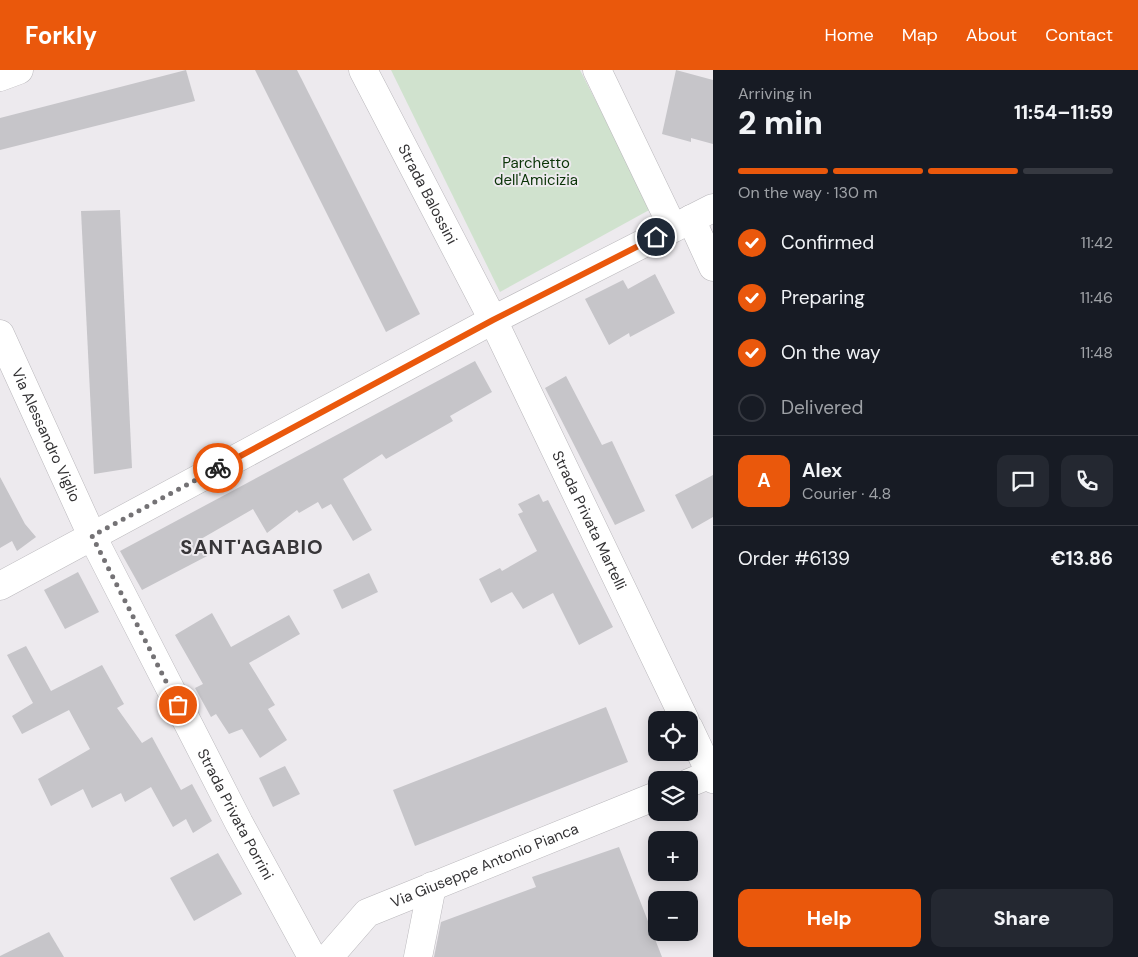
<!DOCTYPE html>
<html lang="en">
<head>
<meta charset="utf-8">
<style>
  :root { --surface:#171b24; --page:#242831; --text:#f1f3f6; --muted:#9ea1a6; --line:#363941; --accent:#ea580c }
  body { margin:0; font-family:"DM Sans",sans-serif; background:var(--page); color:var(--text); height:100vh; display:flex; flex-direction:column; font-size:19px; white-space:nowrap }
  * { box-sizing:border-box; margin:0 }
  p { font-size:16px; color:var(--muted) }
  .icon { flex:none; width:28px; height:28px; fill:none; stroke:currentColor; stroke-width:2; stroke-linecap:round; stroke-linejoin:round }
  .map { position:relative; flex:1; overflow:hidden }
  .details { display:flex; flex-direction:column; background:var(--surface); width:425px }
  .details>* { flex:none }
  .buttons { position:absolute; left:648px; top:641px; display:grid; gap:10px }
  .buttons a { display:grid; place-items:center; width:50px; height:50px; border-radius:10px; background:var(--surface); box-shadow:0 2px 12px #0003; font-size:25px }
  .pin { position:absolute; display:grid; place-items:center; width:42px; height:42px; color:#fff; margin:-21px; border:2px solid #fff; border-radius:50%; box-shadow:0 1px 5px #0007 }
  .courier { position:absolute; display:grid; place-items:center; width:50px; height:50px; margin:-25px; border:4px solid #ea580c; border-radius:50%; background:#fff; color:#222; box-shadow:0 1px 6px #0007 }
  .overview em { font-style:normal; font-weight:800 }
  .overview div { display:flex; flex-direction:column-reverse }
  .overview { display:flex; align-items:center; justify-content:space-between; height:85px; padding:0 25px }
  h1 { font-size:32px; font-weight:800; line-height:38px }
  .bar { display:grid; grid-template-columns:repeat(4,1fr); gap:8px 5px; align-content:center; height:60px; padding:0 25px }
  .bar i { height:6px; border-radius:4px; background:var(--line) }
  .bar .on { background:var(--accent) }
  .bar p { grid-column:span 4 }
  .line { display:flex; align-items:center; gap:12px; padding:0 25px; border-top:1px solid var(--line) }
  .line div { flex:1 }
  .round { display:grid; place-items:center; flex:none; width:52px; height:52px; border-radius:10px; background:var(--page) }
  ol { padding:0 25px; list-style:none }
  li { display:flex; align-items:center; gap:15px; height:55px }
  li p { margin-inline-start:auto }
  li .icon { padding:5px; border-radius:50%; background:var(--accent); color:#fff; stroke-width:4 }
  li:last-child { color:var(--muted) }
  li i { width:28px; height:28px; border:2px solid var(--line); border-radius:50% }
  .cta { display:flex; gap:10px; margin-top:auto; padding:10px 25px }
  .cta a { flex:1; height:58px; border-radius:10px; background:var(--accent); color:#fff; font-size:20px; font-weight:800; line-height:58px; text-align:center }
  .cta a+a { background:var(--page); color:var(--text) }
  header { display:flex; align-items:center; gap:30px; box-sizing:border-box; height:70px; padding:0 25px; background:var(--accent); color:#fff }
  header strong { font-size:24px }
  nav { display:flex; gap:28px; margin-inline-start:auto; font-size:18px }
  main { display:flex; flex:1; min-height:0 }
  .map>svg:first-child { display:block }
  .green { fill:#d0e2ce }
  .building { fill:#c6c5c9 }
  .lines { fill:none; stroke-linecap:round; stroke-linejoin:round }
  .minor-casing { stroke:#bab8bc; stroke-width:29 }
  .minor { stroke:#fff; stroke-width:28 }
  .done { stroke:#747275; stroke-width:5; stroke-dasharray:0 9 }
  .route { stroke:#ea580c; stroke-width:6 }
  .labels { text-anchor:middle; dominant-baseline:central; stroke-width:4; stroke-linejoin:round; paint-order:stroke }
  .park-label { font-size:15px; fill:#0b3408; stroke:#edeaee }
  .street-label { font-size:15px; fill:#333234; stroke:#edeaee }
  .district-label { font-size:20px; font-weight:bold; letter-spacing:1px; fill:#383639; stroke:#edeaee }
</style>
</head>
<body>
<header>
<strong>Forkly</strong>
<nav><a>Home</a><a>Map</a><a>About</a><a>Contact</a></nav>
</header>
<main>
<div class="map">
<svg width="713" height="887" viewBox="0 0 713 887">
  <rect width="100%" height="100%" fill="#edeaee"/>
  <polygon class="green" points="391,0 580,0 651,139 500,222"/>
  <g class="building">
    <polygon points="186,0 195,31 0,80 0,48"/>
    <polygon points="255,0 297,0 420,244 386,262"/>
    <polygon points="676,0 713,10 713,74 691,68 691,72 662,64"/>
    <polygon points="120,140 132,398 94,404 81,141"/>
    <polygon points="655,204 675,243 630,267 629,263 609,275 585,229 623,210 628,219"/>
    <polygon points="475,291 492,322 450,346 453,351 386,389 382,384 343,409 372,460 353,471 331,434 322,439 318,432 299,443 297,440 267,463 253,439 201,469 211,484 142,520 120,481"/>
    <polygon points="566,306 602,375 612,371 645,441 615,455 545,318"/>
    <polygon points="713,405 713,447 692,459 675,425"/>
    <polygon points="0,407 25,454 36,467 17,481 12,471 0,478"/>
    <polygon points="539,424 543,432 548,430 613,557 579,575 553,523 523,539 512,522 491,533 479,509 500,498 502,501 537,481 518,444 523,442 518,434"/>
    <polygon points="78,502 99,542 65,559 44,520"/>
    <polygon points="369,503 378,522 342,539 333,520"/>
    <polygon points="212,543 231,577 289,545 300,564 249,593 275,635 268,639 287,670 260,688 242,659 229,664 216,644 211,647 195,618 203,614 175,565"/>
    <polygon points="26,576 51,621 102,595 124,634 117,638 142,673 152,667 181,720 192,714 212,751 193,763 186,749 173,757 151,717 125,732 121,723 92,738 83,719 51,736 38,709 90,679 69,640 22,664 12,646 33,633 7,585"/>
    <polygon points="606,637 628,692 415,776 393,720"/>
    <polygon points="285,696 300,724 273,737 259,708"/>
    <polygon points="619,777 662,887 434,887 441,852 536,817 532,807"/>
    <polygon points="218,783 242,824 194,851 170,808"/>
    <polygon points="49,862 64,887 0,887 0,886"/>
  </g>
  <g class="lines">
    <defs>
      <g id="minor">
        <path id="s1" d="M363,0L493,250L685,650"/>
        <polyline points="597,0 673,158"/>
        <polyline points="0,7 19,0"/>
        <polyline points="691,149 713,197"/>
        <path id="s2" d="M0,264L92,466L239,753L312,887"/>
        <polyline points="0,516 493,250 713,138"/>
        <polyline points="689,658 713,709"/>
        <polyline points="689,713 713,703"/>
        <path id="s3" d="M329,887L367,843L656,726"/>
        <polyline points="418,887 432,816"/>
      </g>
    </defs>
    <use href="#minor" class="minor-casing"/>
    <use href="#minor" class="minor"/>
  </g>
  <g class="lines">
    <polyline class="done" points="178,635 92,466 218,398"/>
    <polyline class="route" points="218,398 493,250 656,167"/>
  </g>
  <g class="labels">
    <g class="park-label">
      <text x="536" y="93">Parchetto<tspan x="536" dy="17">dell'Amicizia</tspan></text>
    </g>
    <g class="street-label">
      <text stroke="none"><textPath href="#s1" startOffset="140">Strada Balossini</textPath></text>
      <text stroke="none"><textPath href="#s2" startOffset="111">Via Alessandro Viglio</textPath></text>
      <text stroke="none"><textPath href="#s1" startOffset="504">Strada Privata Martelli</textPath></text>
      <text stroke="none"><textPath href="#s2" startOffset="535">Strada Privata Porrini</textPath></text>
      <text stroke="none"><textPath href="#s3" startOffset="185">Via Giuseppe Antonio Pianca</textPath></text>
    </g>
    <g class="district-label">
      <text x="252" y="477">SANT'AGABIO</text>
    </g>
  </g>
</svg>
<div class="buttons">
<a><svg class="icon" aria-label="locate" viewBox="0 0 24 24"><circle cx="12" cy="12" r="6"/><path d="M12 2v4M12 18v4M2 12h4M18 12h4"/></svg></a>
<a><svg class="icon" aria-label="layers" viewBox="0 0 24 24"><path d="M12 4l9 5-9 5-9-5zM3 14l9 5 9-5"/></svg></a>
<a>+</a>
<a>−</a>
</div>
<div class="pin" style="left:178px;top:635px;background:#ea580c"><svg class="icon" aria-label="bag" viewBox="0 0 24 24"><path d="M5 8h14l-1 12H6zM9 8a3 3 0 0 1 6 0"/></svg></div>
<div class="pin" style="left:656px;top:167px;background:#1f2937"><svg class="icon" aria-label="home" viewBox="0 0 24 24"><path d="M3 11l9-7 9 7M6 9v11h12V9"/></svg></div>
<div class="courier" style="left:218px;top:398px"><svg class="icon" aria-label="bike" viewBox="0 0 24 24"><circle cx="6" cy="16" r="4"/><circle cx="18" cy="16" r="4"/><path d="M6 16l4-8h5l3 8M10 8l3 8H6M13 5h3"/></svg></div>
</div>
<section class="details">
<div class="overview"><div><h1>2 min</h1><p>Arriving in</p></div><em>11:54–11:59</em></div>
<div class="bar"><i class="on"></i><i class="on"></i><i class="on"></i><i></i><p>On the way · 130 m</p></div>
<ol>
<li><svg class="icon" aria-label="check" viewBox="0 0 24 24"><path d="M5 12l5 5 9-10"/></svg>Confirmed<p>11:42</p></li>
<li><svg class="icon" aria-label="check" viewBox="0 0 24 24"><path d="M5 12l5 5 9-10"/></svg>Preparing<p>11:46</p></li>
<li><svg class="icon" aria-label="check" viewBox="0 0 24 24"><path d="M5 12l5 5 9-10"/></svg>On the way<p>11:48</p></li>
<li><i></i>Delivered</li>
</ol>
<div class="line" style="height:90px"><b class="round" style="background:var(--accent);color:#fff">A</b><div><b>Alex</b><p>Courier · 4.8</p></div><a class="round"><svg class="icon" aria-label="chat" viewBox="0 0 24 24"><path d="M4 5h16v11H9l-5 4z"/></svg></a><a class="round"><svg class="icon" aria-label="phone" viewBox="0 0 24 24"><path d="M5 4h4l2 5-3 2q2 4 5 5l2-3 5 2v4C11 20 4 13 5 4z"/></svg></a></div>
<div class="line" style="height:65px"><div>Order #6139</div><b>€13.86</b></div>
<div class="cta"><a>Help</a><a>Share</a></div>
</section>
</main>
</body>
</html>
